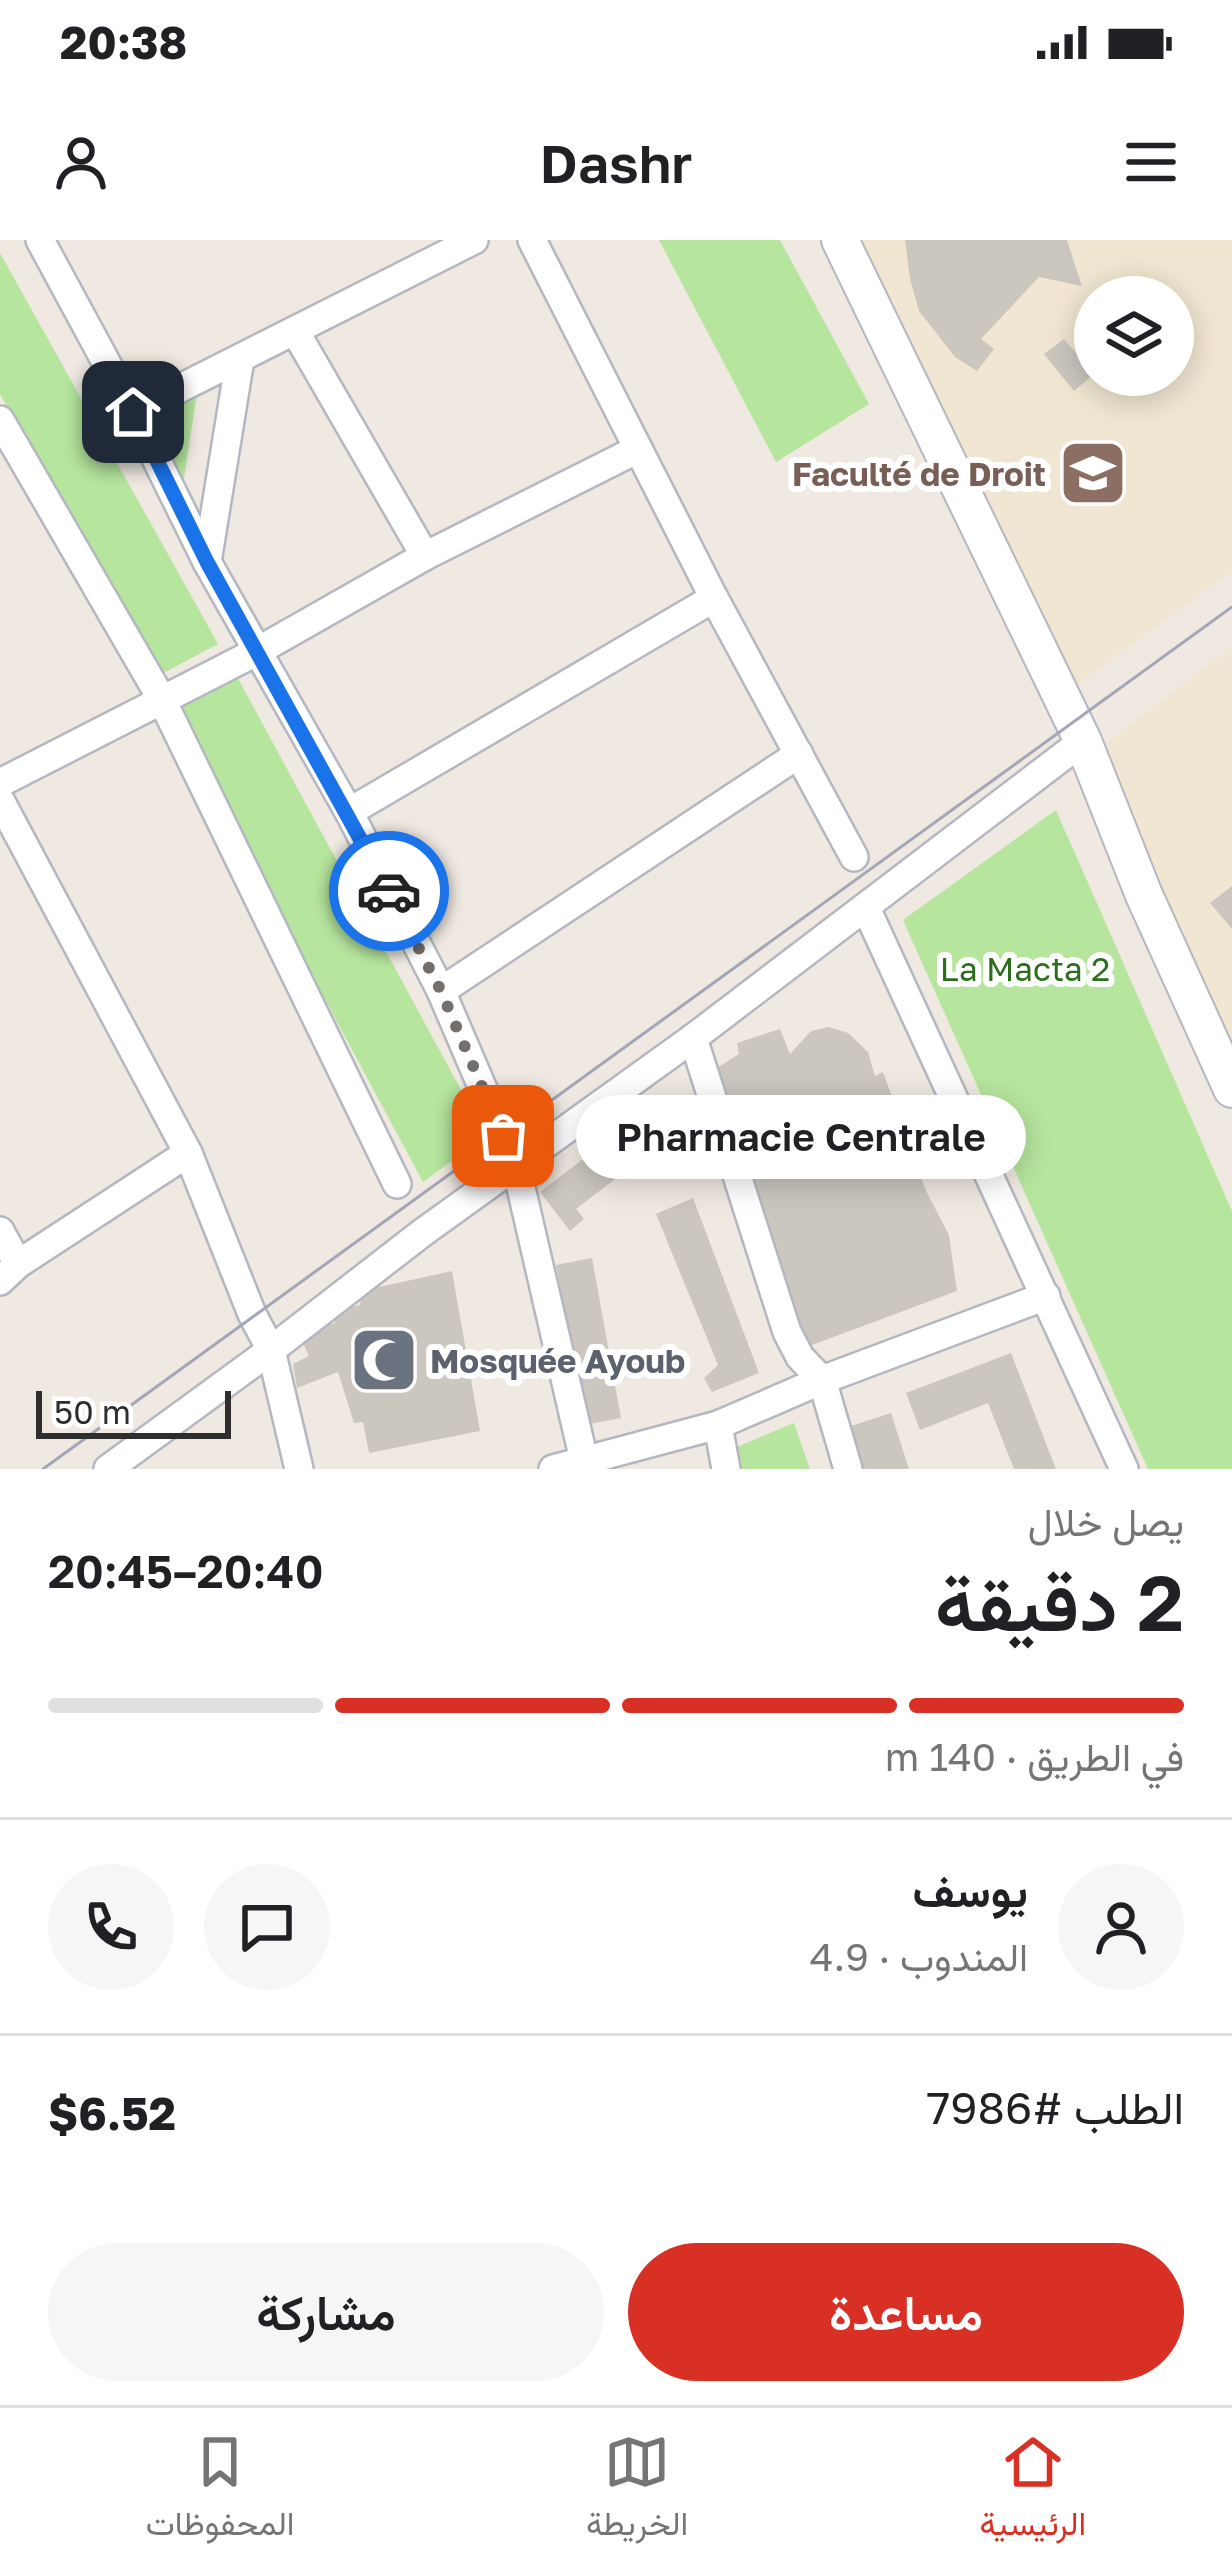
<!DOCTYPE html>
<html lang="ar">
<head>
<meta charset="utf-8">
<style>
  :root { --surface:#fff; --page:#f6f6f6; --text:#202124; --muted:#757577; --line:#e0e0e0; --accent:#d93025 }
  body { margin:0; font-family:"Golos Text",Vazirmatn,sans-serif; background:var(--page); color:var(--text); direction:rtl; height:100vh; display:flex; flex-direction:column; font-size:45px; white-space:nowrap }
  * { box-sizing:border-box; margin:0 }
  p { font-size:39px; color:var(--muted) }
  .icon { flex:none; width:66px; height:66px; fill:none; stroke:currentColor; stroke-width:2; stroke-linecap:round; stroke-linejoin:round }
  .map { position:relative; height:1229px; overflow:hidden; direction:ltr }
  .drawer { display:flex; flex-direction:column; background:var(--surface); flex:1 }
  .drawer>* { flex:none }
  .controls { position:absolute; left:1074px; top:36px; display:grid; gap:24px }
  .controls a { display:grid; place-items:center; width:120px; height:120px; border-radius:50%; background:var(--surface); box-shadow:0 6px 30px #0003; font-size:60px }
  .scale { position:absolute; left:36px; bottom:30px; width:195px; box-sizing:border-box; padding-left:12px; border:6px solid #2e2e2e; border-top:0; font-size:33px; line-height:42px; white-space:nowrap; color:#2e2e2e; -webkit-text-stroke:9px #fff; paint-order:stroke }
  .pin { position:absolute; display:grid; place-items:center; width:102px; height:102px; color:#fff; margin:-51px; border-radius:24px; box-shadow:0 6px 18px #0006 }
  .courier { position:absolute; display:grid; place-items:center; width:120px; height:120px; margin:-60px; border:9px solid #1a73e8; border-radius:50%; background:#fff; color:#222; box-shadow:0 3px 15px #0007 }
  .bubble { position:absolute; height:84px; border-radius:42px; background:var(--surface); box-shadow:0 6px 30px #0003; font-size:39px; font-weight:600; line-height:84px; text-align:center; direction:rtl }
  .summary em { font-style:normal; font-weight:600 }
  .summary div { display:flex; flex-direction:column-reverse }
  .summary { display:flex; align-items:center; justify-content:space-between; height:204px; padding:0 48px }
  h1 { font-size:78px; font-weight:600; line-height:90px }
  .bar { display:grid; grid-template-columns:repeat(4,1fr); gap:18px 12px; align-content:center; height:144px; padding:0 48px }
  .bar i { height:15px; border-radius:9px; background:var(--line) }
  .bar .selected { background:var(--accent) }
  .bar p { grid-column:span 4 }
  .line { display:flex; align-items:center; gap:30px; padding:0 48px; border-top:3px solid var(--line) }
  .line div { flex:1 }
  .round { display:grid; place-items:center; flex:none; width:126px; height:126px; border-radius:63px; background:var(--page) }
  .cta { display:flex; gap:24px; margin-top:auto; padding:24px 48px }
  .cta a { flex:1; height:138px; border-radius:72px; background:var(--accent); color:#fff; font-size:48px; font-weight:600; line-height:138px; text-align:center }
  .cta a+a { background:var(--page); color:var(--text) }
  .status { display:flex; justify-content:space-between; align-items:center; height:84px; padding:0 60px; background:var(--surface); direction:ltr }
  .status svg { height:33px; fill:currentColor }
  header { display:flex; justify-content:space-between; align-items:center; height:156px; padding:0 48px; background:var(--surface); font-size:54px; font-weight:600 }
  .dock { display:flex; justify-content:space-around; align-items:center; height:168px; border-top:3px solid var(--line); background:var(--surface); font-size:33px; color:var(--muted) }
  .dock a { display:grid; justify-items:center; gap:6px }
  .dock .selected { color:var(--accent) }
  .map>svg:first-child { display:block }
  .education { fill:#f0e6d1; fill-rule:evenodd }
  .green { fill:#b6e59e }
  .building { fill:#cbc7bf }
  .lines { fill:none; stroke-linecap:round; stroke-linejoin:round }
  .street-casing { stroke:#b4b7c1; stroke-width:32 }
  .secondary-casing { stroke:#b4b7c1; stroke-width:40 }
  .street { stroke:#fff; stroke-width:27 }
  .secondary { stroke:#fff; stroke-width:36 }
  .tram { stroke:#a3a6b8; stroke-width:3 }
  .done { stroke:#726f6d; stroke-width:12; stroke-dasharray:0 21.6 }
  .route { stroke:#1a73e8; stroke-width:15 }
  .labels { text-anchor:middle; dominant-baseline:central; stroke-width:12; stroke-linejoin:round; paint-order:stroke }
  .education-label { font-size:33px; font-weight:bold; fill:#785e54; stroke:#fff; text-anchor:end }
  .park-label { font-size:33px; fill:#2c6e1b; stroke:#fff }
  .worship-label { font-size:33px; font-weight:bold; fill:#5b616d; stroke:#fff; text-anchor:start }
</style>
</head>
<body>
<div class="status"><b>20:38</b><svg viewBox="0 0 49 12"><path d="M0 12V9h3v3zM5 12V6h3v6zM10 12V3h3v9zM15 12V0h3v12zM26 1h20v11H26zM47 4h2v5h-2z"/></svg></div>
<header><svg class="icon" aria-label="menu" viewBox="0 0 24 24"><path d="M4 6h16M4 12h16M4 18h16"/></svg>Dashr<svg class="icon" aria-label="person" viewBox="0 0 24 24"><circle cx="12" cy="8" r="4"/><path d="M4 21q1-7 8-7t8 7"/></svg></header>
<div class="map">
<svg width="1232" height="1229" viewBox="0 0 1232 1229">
  <rect width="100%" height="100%" fill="#efe9e1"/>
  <g class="education">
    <path d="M844,0H1232V331L1077,445L1050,436ZM1095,57H1173V135H1095Z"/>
    <polygon points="1232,407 1232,826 1100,549 1108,502"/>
  </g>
  <g class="green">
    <polygon points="659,0 780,0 869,164 776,222"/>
    <polygon points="0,13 218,404 154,438 0,154"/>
    <polygon points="197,153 182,251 142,181"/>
    <polygon points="235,433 486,896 423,942 169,469"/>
    <polygon points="1056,570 1232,971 1232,1229 1148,1229 903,680"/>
    <polygon points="794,1183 810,1229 731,1229 727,1211"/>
  </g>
  <g class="building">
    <polygon points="905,0 1067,0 1082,46 1039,37 981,99 994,109 977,131 955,117 919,71 910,39"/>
    <polygon points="1064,99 1094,134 1074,151 1044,114"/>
    <polygon points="1232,646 1232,689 1210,663"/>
    <polygon points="829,787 848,793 868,812 875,836 883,832 926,951 949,995 957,1051 804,1108 707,834 739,814 737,803 780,789 790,814 811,791"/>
    <polygon points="639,876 669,914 658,923 650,912 576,969 584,979 570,991 540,952"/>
    <polygon points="693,958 759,1133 712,1152 704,1138 718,1125 656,974"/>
    <polygon points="592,1018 621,1178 585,1185 556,1025"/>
    <polygon points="452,1031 480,1191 369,1213 363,1182 354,1183 338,1132 297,1148 293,1124 309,1116 299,1094 335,1083 336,1070 360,1065 361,1051"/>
    <polygon points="1011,1113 1056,1229 1014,1229 988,1163 920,1190 906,1153"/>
    <polygon points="891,1173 909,1229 862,1229 848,1187"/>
  </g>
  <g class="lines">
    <defs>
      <g id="street">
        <polyline points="40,0 133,172 207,322 349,572 441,751 516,926 586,1229"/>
        <polyline points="532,0 714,358 854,617"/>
        <polyline points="295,91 425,316"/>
        <polyline points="133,172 474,0"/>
        <polyline points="0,180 161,458 397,944"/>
        <polyline points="207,322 240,119"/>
        <polyline points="0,543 256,412 425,316 638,209"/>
        <polyline points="0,560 188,913 252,1074 271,1110 299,1229"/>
        <polyline points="349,572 714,358"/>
        <polyline points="866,668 1124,1229"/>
        <polyline points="441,751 799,514"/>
        <polyline points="693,798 787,1092 800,1117 822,1140 848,1229"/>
        <polyline points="0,991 18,1024"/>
        <polyline points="0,1041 18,1024 188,913"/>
        <polyline points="718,1185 726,1229"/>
        <polyline points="108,1229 271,1110 422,993 693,798 1083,501"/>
        <polyline points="553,1229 718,1185 822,1140 1046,1056"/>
      </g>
      <polyline id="secondary" points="840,0 1083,501 1144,655 1232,849"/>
    </defs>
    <use href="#street" class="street-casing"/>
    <use href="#secondary" class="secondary-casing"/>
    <use href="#street" class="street"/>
    <use href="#secondary" class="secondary"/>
    <polyline class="tram" points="43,1229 1232,367"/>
  </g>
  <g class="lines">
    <polyline class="done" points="389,651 441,751 503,896"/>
    <polyline class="route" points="133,172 207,322 389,651"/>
  </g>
  <defs>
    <symbol id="university-square" viewBox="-11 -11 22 22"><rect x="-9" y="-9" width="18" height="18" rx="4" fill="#8d6e63" stroke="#fff"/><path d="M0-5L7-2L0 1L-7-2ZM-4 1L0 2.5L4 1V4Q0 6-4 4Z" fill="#fff"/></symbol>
    <symbol id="mosque-square" viewBox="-11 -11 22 22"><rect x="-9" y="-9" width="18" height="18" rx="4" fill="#6b7280" stroke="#fff"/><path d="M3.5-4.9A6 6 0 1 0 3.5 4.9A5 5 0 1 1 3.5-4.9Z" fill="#fff"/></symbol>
  </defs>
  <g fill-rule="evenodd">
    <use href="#university-square" x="1055" y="195" width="76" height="76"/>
    <use href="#mosque-square" x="346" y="1082" width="76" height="76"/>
  </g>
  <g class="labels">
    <g class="education-label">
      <text x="1046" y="233">Faculté de Droit</text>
    </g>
    <g class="park-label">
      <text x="1025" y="728">La Macta 2</text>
    </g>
    <g class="worship-label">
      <text x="430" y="1120">Mosquée Ayoub</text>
    </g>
  </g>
</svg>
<div class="controls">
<a><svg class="icon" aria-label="layers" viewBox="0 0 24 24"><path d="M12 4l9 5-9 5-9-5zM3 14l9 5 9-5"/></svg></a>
</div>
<div class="scale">50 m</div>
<div class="pin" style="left:503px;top:896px;background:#ea580c"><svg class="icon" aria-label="bag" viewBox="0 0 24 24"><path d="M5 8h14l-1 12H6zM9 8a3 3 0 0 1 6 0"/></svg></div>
<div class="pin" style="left:133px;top:172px;background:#1f2937"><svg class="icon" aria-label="home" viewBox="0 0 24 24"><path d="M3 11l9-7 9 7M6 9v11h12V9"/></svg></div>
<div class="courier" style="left:389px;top:651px"><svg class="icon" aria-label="car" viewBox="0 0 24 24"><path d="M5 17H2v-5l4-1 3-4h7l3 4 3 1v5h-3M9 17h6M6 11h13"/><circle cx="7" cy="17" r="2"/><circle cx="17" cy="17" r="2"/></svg></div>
<div class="bubble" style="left:576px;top:855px;width:450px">Pharmacie Centrale</div>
</div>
<section class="drawer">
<div class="summary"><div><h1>2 دقيقة</h1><p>يصل خلال</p></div><em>20:40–20:45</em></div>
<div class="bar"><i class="selected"></i><i class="selected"></i><i class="selected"></i><i></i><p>في الطريق · 140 m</p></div>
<div class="line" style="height:216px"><a class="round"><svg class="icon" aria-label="person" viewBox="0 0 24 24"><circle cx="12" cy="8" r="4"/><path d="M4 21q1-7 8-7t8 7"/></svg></a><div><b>يوسف</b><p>المندوب · 4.9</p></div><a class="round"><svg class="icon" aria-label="chat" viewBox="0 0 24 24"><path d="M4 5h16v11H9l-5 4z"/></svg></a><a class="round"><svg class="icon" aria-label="phone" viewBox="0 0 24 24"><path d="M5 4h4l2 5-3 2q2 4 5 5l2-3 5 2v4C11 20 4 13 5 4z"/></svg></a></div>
<div class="line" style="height:156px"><div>الطلب #7986</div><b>$6.52</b></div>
<div class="cta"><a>مساعدة</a><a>مشاركة</a></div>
</section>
<nav class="dock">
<a class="selected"><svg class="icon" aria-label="home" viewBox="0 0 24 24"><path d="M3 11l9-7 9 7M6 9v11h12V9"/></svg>الرئيسية</a>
<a><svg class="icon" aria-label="map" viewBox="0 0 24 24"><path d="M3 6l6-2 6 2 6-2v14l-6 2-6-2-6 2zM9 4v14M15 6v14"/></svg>الخريطة</a>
<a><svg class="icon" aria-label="saved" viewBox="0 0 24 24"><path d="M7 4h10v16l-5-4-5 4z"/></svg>المحفوظات</a>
</nav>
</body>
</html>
